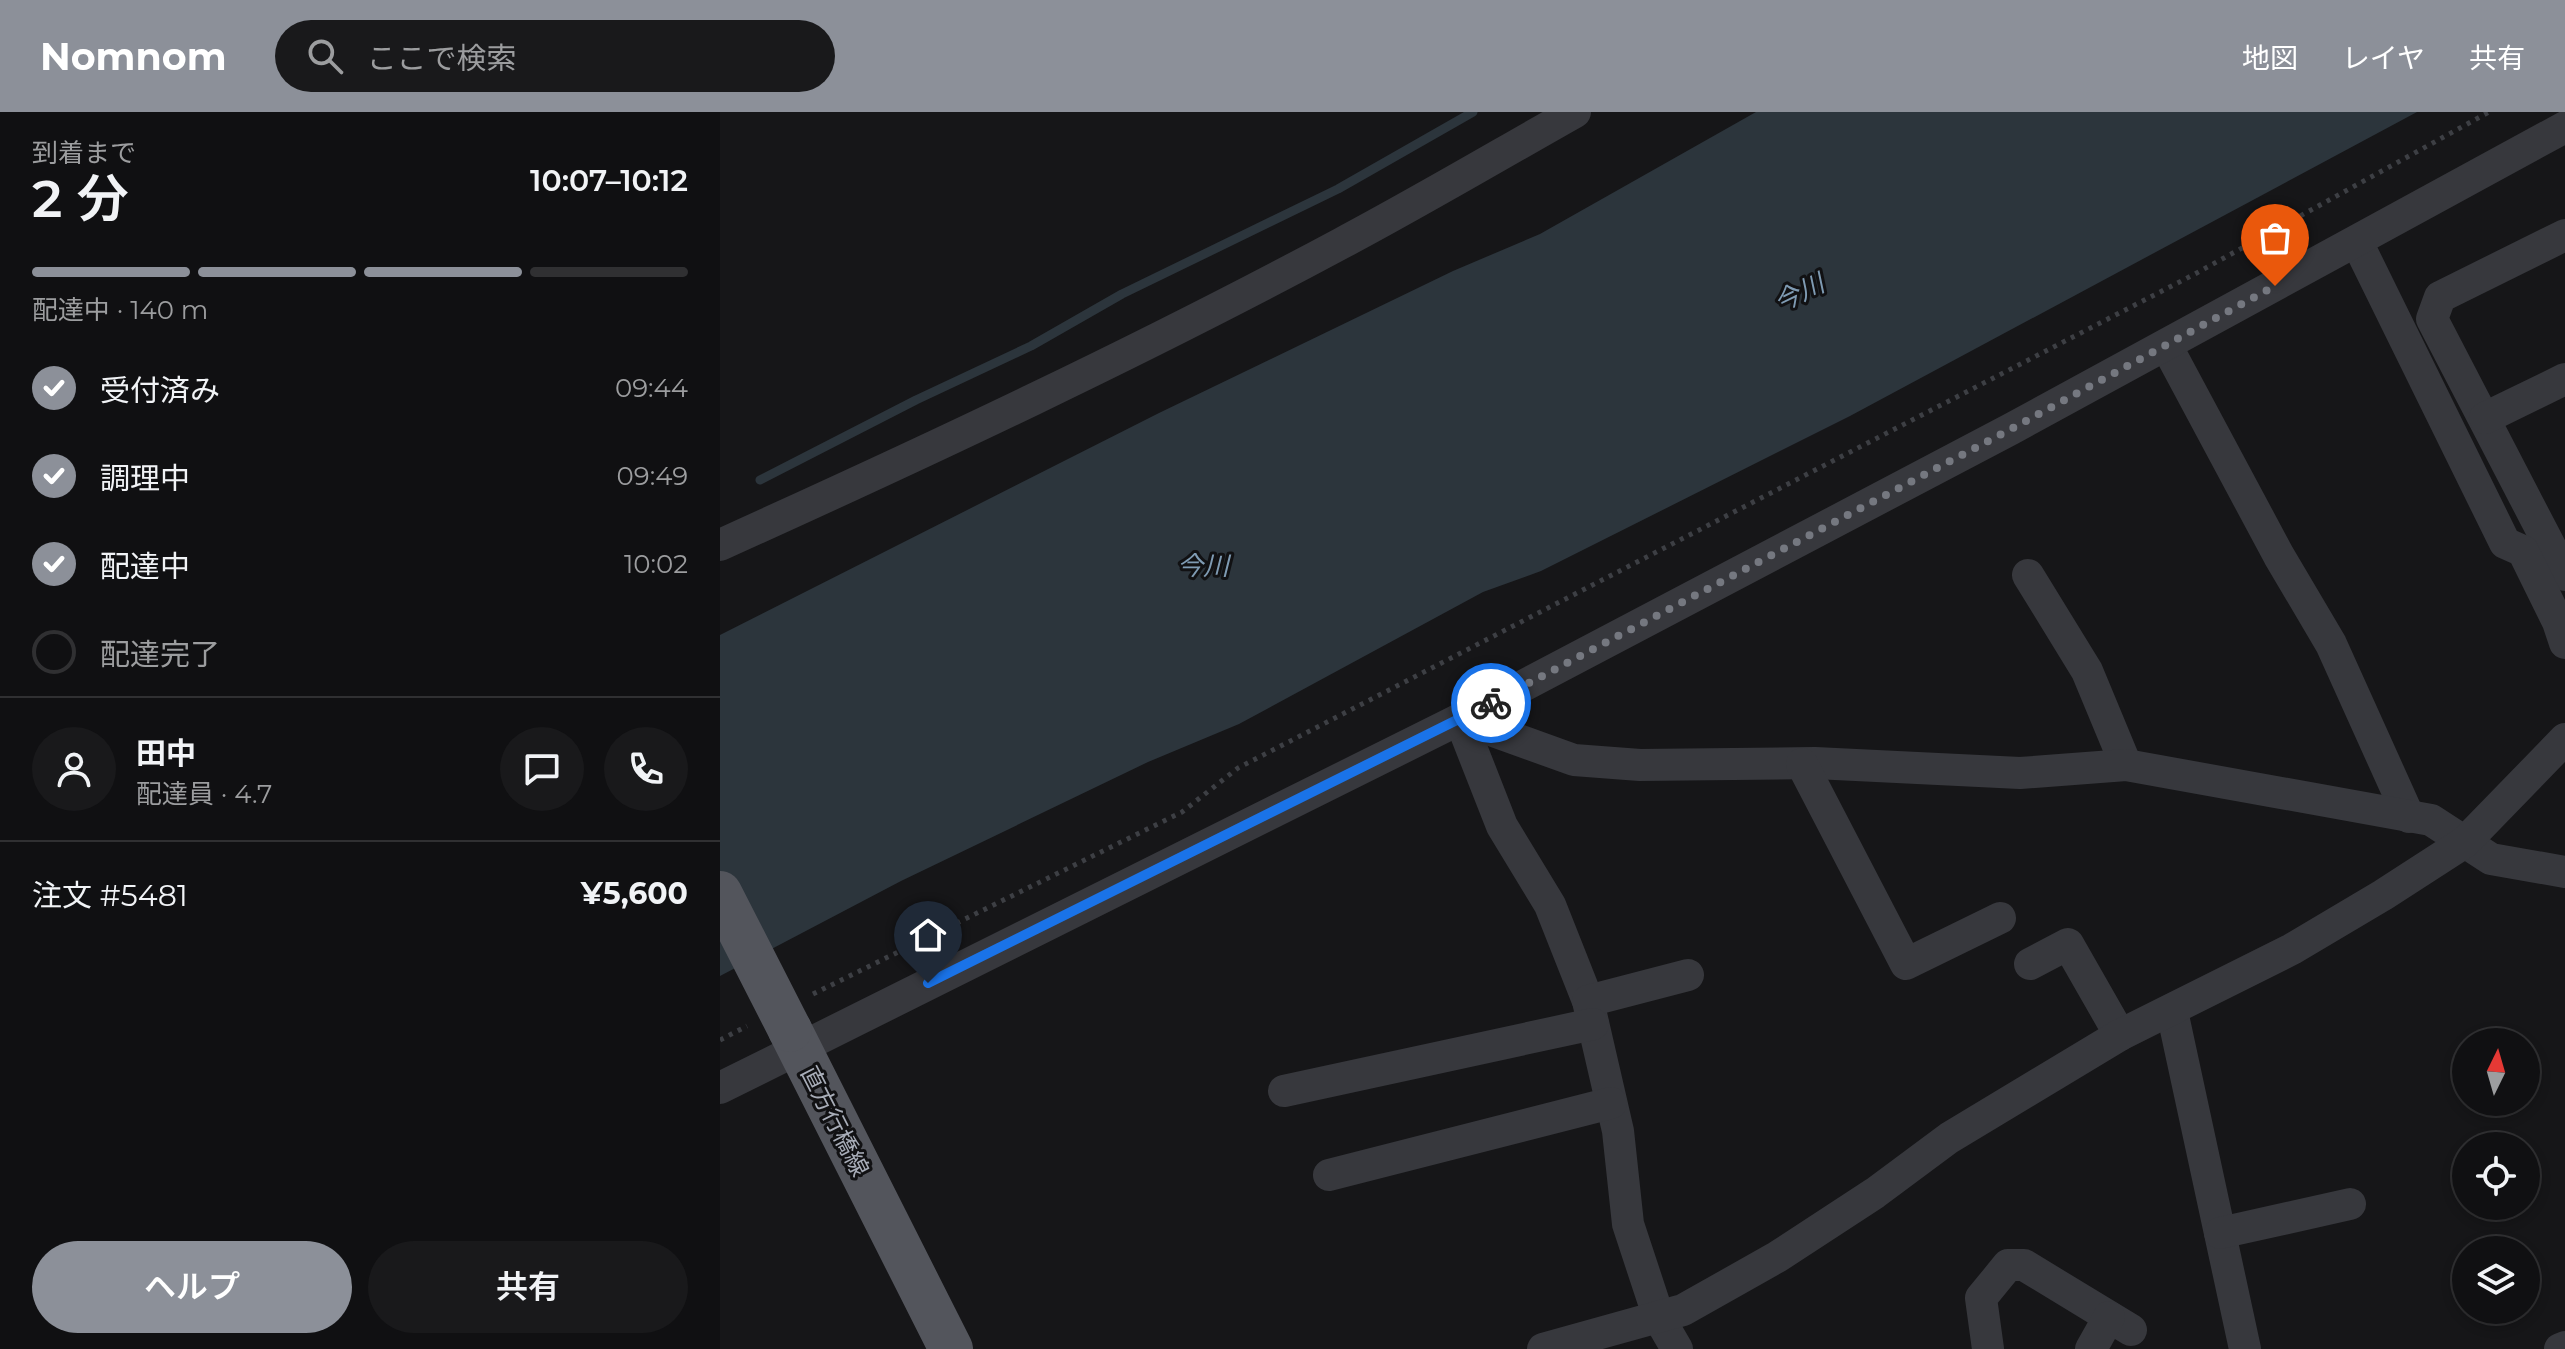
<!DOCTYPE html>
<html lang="ja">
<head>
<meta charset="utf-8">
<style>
  :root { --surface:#101012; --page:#19191b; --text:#f1f3f6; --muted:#9c9d9f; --line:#303032; --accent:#8c9099 }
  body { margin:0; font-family:Montserrat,"Noto Sans JP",sans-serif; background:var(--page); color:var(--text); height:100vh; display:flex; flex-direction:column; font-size:30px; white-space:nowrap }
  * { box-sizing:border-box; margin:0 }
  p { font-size:26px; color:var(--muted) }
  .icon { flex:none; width:44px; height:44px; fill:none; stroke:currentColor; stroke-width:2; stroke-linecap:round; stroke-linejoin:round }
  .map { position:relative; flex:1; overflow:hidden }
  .side { display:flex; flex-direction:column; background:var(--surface); width:720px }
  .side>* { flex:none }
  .needle { width:52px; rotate:5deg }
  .tools { position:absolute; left:1732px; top:916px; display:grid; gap:16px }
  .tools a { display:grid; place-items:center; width:88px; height:88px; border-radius:50%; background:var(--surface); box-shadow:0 4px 12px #0003,0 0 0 2px var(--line); font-size:40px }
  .pin { position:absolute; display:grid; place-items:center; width:68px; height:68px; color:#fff; margin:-82px -34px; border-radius:50% 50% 50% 0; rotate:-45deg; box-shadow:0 0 8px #0007 }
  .pin .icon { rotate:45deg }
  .courier { position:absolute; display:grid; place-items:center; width:80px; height:80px; margin:-40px; border:6px solid #1a73e8; border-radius:50%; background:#fff; color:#222; box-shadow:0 2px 10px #0007 }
  .summary em { font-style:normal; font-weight:600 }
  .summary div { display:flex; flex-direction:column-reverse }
  .summary { display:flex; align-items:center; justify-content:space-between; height:136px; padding:0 32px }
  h1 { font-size:52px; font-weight:600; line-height:60px }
  .bar { display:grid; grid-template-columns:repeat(4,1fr); gap:12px 8px; align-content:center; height:96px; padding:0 32px }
  .bar i { height:10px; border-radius:6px; background:var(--line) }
  .bar .selected { background:var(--accent) }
  .bar p { grid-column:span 4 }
  .line { display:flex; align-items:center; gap:20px; padding:0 32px; border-top:2px solid var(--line) }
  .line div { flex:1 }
  .round { display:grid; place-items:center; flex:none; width:84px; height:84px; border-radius:42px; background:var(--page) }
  ol { padding:0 32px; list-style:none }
  li { display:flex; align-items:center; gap:24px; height:88px }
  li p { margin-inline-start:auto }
  li .icon { padding:8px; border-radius:50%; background:var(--accent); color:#fff; stroke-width:4 }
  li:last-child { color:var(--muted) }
  li i { width:44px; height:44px; border:4px solid var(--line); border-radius:50% }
  .primary-button { display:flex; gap:16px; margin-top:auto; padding:16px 32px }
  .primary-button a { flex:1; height:92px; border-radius:48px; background:var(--accent); color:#fff; font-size:32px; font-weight:600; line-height:92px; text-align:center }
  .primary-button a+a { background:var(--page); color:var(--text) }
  header { display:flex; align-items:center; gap:48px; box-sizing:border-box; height:112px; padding:0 40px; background:var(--accent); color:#fff }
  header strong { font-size:38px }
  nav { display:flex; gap:44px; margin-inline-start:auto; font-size:28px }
  .search { width:560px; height:72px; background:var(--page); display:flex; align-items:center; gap:20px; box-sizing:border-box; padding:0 28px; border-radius:44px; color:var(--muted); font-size:30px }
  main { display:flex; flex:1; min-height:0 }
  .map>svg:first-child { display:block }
  .water { fill:#2c353c }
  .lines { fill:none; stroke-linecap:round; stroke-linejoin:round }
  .stream { stroke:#2c353c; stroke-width:9 }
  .path { stroke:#3d3f44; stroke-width:5; stroke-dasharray:4 6; stroke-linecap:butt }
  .street { stroke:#37383d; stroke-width:32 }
  .primary { stroke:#53555c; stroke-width:44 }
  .primary-bridge { stroke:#53555c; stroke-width:44 }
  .done { stroke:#757880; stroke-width:8; stroke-dasharray:0 14.4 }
  .route { stroke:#1a73e8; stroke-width:10 }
  .labels { text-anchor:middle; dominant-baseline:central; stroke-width:6; stroke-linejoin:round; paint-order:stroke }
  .street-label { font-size:24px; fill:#a8adb8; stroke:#111113 }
  .water-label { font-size:26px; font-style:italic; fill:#7f9bb3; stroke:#111113 }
</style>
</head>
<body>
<header>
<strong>Nomnom</strong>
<div class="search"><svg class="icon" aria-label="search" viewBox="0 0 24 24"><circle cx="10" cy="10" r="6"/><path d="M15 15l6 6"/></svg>ここで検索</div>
<nav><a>地図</a><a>レイヤ</a><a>共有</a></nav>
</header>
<main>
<section class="side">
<div class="summary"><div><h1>2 分</h1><p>到着まで</p></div><em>10:07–10:12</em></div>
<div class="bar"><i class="selected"></i><i class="selected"></i><i class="selected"></i><i></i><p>配達中 · 140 m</p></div>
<ol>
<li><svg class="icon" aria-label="check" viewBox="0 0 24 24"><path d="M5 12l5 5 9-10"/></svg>受付済み<p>09:44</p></li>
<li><svg class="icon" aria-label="check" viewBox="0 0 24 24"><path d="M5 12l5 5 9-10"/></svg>調理中<p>09:49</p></li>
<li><svg class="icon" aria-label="check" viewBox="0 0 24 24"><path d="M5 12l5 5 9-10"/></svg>配達中<p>10:02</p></li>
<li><i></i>配達完了</li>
</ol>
<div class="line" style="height:144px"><a class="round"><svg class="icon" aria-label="person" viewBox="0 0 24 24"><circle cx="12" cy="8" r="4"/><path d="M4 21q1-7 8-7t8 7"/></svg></a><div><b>田中</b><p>配達員 · 4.7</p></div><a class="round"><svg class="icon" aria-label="chat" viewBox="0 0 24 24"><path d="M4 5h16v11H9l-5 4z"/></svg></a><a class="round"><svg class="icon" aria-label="phone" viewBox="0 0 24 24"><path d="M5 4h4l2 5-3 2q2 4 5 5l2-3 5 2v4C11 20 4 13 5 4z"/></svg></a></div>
<div class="line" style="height:104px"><div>注文 #5481</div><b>¥5,600</b></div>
<div class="primary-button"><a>ヘルプ</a><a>共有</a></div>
</section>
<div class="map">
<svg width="1845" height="1237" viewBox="0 0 1845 1237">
  <rect width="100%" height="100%" fill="#161618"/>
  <polygon class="water" points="1036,0 1697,0 1130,304 821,459 763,480 519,612 428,650 181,769 0,864 0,523 439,301 733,159 820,122"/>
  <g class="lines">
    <polyline class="stream" points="40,368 196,288 311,234 402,182 618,77 753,0"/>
    <g class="path">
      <polyline points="93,882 462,700 518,656 1473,163 1769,0"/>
      <polyline points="0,928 27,914"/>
    </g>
    <g class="street">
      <polyline points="1845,123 1720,185 1712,207 1845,463"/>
      <polyline points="1637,130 1785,431 1803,439 1838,510 1845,531"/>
      <polyline points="1446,233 1559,444 1611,532 1689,705"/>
      <polyline points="1765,306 1845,267"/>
      <path d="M0,433C210,338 419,240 622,131C701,89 777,44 855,0"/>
      <polyline points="1308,463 1367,559 1406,653"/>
      <polyline points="740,607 854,648 920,653 1095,651 1300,661 1406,653 1711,708 1771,747 1845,760"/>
      <polyline points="740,607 782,714 830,793 868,889 898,1019 908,1112 939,1206 957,1237"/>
      <polyline points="1082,652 1186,852 1280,806"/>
      <polyline points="1310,852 1348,832 1400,923"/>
      <polyline points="868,889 968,863"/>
      <polyline points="1452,899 1525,1237"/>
      <polyline points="0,976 740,607 1291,317 1845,15"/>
      <polyline points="564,979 873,912"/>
      <polyline points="609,1063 891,991"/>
      <polyline points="1500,1121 1630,1092"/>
      <polyline points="823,1237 963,1198 1057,1145 1155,1081 1229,1026 1400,923 1572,837 1663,783 1745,730 1845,627"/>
      <polyline points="1268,1237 1261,1186 1288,1153 1304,1153 1411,1218"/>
      <polyline points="1371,1237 1389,1205"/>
      <polyline points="1840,1237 1845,1235"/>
    </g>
    <polyline class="primary" points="70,918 231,1237"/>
    <polyline class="primary-bridge" points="0,781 70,918"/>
  </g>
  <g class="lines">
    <polyline class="done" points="771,591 1291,317 1555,174"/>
    <polyline class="route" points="208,871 771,591"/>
  </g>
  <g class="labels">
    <g class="street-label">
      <text transform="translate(115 1009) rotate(63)">直方行橋線</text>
    </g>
    <g class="water-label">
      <text transform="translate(1079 181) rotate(-26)">今川</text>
      <text x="483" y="454">今川</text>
    </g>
  </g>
</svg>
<div class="tools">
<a><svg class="needle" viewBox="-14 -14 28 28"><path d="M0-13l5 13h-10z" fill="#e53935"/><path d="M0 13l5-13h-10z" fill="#9c9d9f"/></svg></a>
<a><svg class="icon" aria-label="locate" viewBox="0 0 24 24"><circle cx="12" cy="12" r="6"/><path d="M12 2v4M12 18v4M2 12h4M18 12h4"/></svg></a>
<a><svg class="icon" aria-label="layers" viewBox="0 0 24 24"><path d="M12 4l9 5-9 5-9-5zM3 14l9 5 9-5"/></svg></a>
</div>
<div class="pin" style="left:1555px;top:174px;background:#ea580c"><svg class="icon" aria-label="bag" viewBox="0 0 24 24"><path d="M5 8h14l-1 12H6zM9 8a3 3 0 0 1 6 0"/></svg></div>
<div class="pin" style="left:208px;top:871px;background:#1f2937"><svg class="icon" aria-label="home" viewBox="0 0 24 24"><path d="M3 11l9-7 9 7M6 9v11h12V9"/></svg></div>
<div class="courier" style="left:771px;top:591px"><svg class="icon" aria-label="bike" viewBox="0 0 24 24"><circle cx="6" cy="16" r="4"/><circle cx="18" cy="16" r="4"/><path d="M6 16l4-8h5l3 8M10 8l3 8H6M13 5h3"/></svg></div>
</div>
</main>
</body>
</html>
